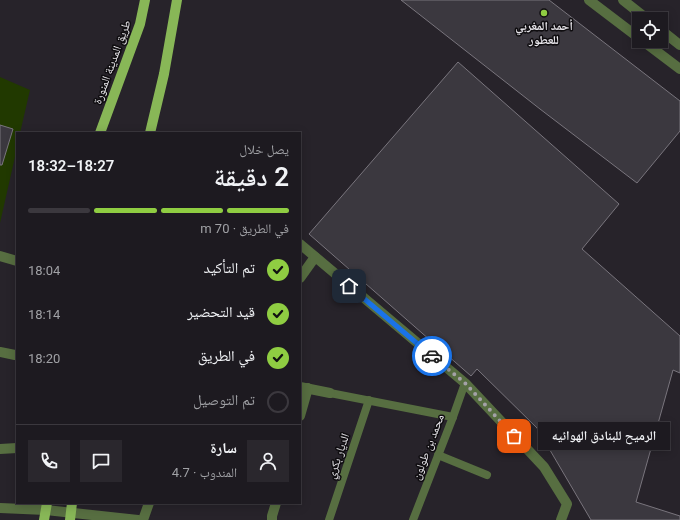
<!DOCTYPE html>
<html lang="ar">
<head>
<meta charset="utf-8">
<style>
  :root { --surface:#1d1a20; --page:#2a272d; --text:#f1f3f6; --muted:#a0a1a5; --line:#3b383e; --accent:#8fcd42 }
  body { margin:0; font-family:Roboto,"Noto Naskh Arabic",sans-serif; background:var(--page); color:var(--text); direction:rtl; height:100vh; display:flex; flex-direction:column; font-size:15px; white-space:nowrap }
  * { box-sizing:border-box; margin:0 }
  p { font-size:13px; color:var(--muted) }
  .icon { flex:none; width:22px; height:22px; fill:none; stroke:currentColor; stroke-width:2; stroke-linecap:round; stroke-linejoin:round }
  .map { position:relative; flex:1; overflow:hidden; direction:ltr }
  .drawer { position:absolute; left:16px; top:132px; width:285px; height:372px; display:flex; flex-direction:column; background:var(--surface); border-radius:0px; box-shadow:0 2px 10px #0003,0 0 0 1px var(--line); direction:rtl }
  .drawer>* { flex:none }
  .controls { position:absolute; left:632px; top:12px; display:grid; gap:8px }
  .controls a { display:grid; place-items:center; width:36px; height:36px; border-radius:0px; background:var(--surface); box-shadow:0 2px 10px #0003,0 0 0 1px var(--line); font-size:20px }
  .pin { position:absolute; display:grid; place-items:center; width:34px; height:34px; color:#fff; margin:-17px; border-radius:8px; box-shadow:0 2px 6px #0006 }
  .courier { position:absolute; display:grid; place-items:center; width:40px; height:40px; margin:-20px; border:3px solid #1a73e8; border-radius:50%; background:#fff; color:#222; box-shadow:0 1px 5px #0007 }
  .bubble { position:absolute; height:28px; border-radius:0px; background:var(--surface); box-shadow:0 2px 10px #0003,0 0 0 1px var(--line); font-size:13px; font-weight:600; line-height:28px; text-align:center; direction:rtl }
  .headline em { font-style:normal; font-weight:600 }
  .headline div { display:flex; flex-direction:column-reverse }
  .headline { display:flex; align-items:center; justify-content:space-between; height:68px; padding:0 12px }
  h1 { font-size:26px; font-weight:600; line-height:30px }
  .bar { display:grid; grid-template-columns:repeat(4,1fr); gap:6px 4px; align-content:center; height:48px; padding:0 12px }
  .bar i { height:5px; border-radius:3px; background:var(--line) }
  .bar .on { background:var(--accent) }
  .bar p { grid-column:span 4 }
  .line { display:flex; align-items:center; gap:10px; padding:0 12px; border-top:1px solid var(--line) }
  .line div { flex:1 }
  .round { display:grid; place-items:center; flex:none; width:42px; height:42px; border-radius:0px; background:var(--page) }
  ol { padding:0 12px; list-style:none }
  li { display:flex; align-items:center; gap:12px; height:44px }
  li p { margin-inline-start:auto }
  li .icon { padding:4px; border-radius:50%; background:var(--accent); color:#111; stroke-width:4 }
  li:last-child { color:var(--muted) }
  li i { width:22px; height:22px; border:2px solid var(--line); border-radius:50% }
  .map>svg:first-child { display:block }
  .green { fill:#213900 }
  .building { fill:#3b383f; stroke:#79757d }
  .lines { fill:none; stroke-linecap:round; stroke-linejoin:round }
  .pedestrian { stroke:#576e41; stroke-width:8 }
  .minor { stroke:#576e41; stroke-width:10 }
  .tertiary { stroke:#576e41; stroke-width:10 }
  .primary { stroke:#88b757; stroke-width:10 }
  .done { stroke:#a4a1a7; stroke-width:4; stroke-dasharray:0 7.2 }
  .route { stroke:#1a73e8; stroke-width:5 }
  .poi-dot { fill:#8fcd42; stroke:#0f0d10; stroke-width:1.5 }
  .labels { text-anchor:middle; dominant-baseline:central; stroke-width:3; stroke-linejoin:round; paint-order:stroke }
  .poi-label { font-size:12px; font-weight:bold; fill:#e7e5ea; stroke:#0f0d10 }
  .street-label { font-size:12px; fill:#e7e5ea; stroke:#0f0d10 }
</style>
</head>
<body>
<div class="map">
<svg width="680" height="520" viewBox="0 0 680 520">
  <rect width="100%" height="100%" fill="#27232a"/>
  <polygon class="green" points="0,77 30,90 20,133 17,133 17,148 0,223"/>
  <g class="building">
    <polygon points="401,0 549,0 680,101 680,131 637,183 540,109"/>
    <polygon points="458,62 619,204 582,249 680,336 680,373 673,370 636,502 680,516 680,520 591,520 537,428 477,369 471,376 309,234"/>
    <polygon points="0,125 13,129 2,165 0,165"/>
  </g>
  <g class="lines">
    <g class="pedestrian">
      <polyline points="330,393 453,417"/>
      <polyline points="438,455 487,475"/>
      <polyline points="329,520 369,400"/>
      <polyline points="413,520 453,417 465,383"/>
    </g>
    <g class="minor">
      <polyline points="300,244 465,383 544,467 567,504 561,520"/>
      <polyline points="300,278 315,257"/>
      <polyline points="0,352 15,355"/>
      <polyline points="300,387 330,393"/>
      <polyline points="300,416 308,388"/>
      <polyline points="0,449 17,448"/>
      <polyline points="0,508 46,510 138,520"/>
      <polyline points="143,520 149,503"/>
      <polyline points="272,520 272,516 276,503"/>
    </g>
    <g class="tertiary">
      <polyline points="589,0 639,38"/>
      <polyline points="623,0 647,19"/>
      <polyline points="661,30 680,45"/>
      <polyline points="643,41 680,69"/>
      <polyline points="0,256 17,261"/>
    </g>
    <g class="primary">
      <polyline points="100,133 140,24 145,0"/>
      <polyline points="150,133 164,74 177,0"/>
      <polyline points="44,520 47,503"/>
      <polyline points="70,520 72,503"/>
    </g>
  </g>
  <g class="lines">
    <polyline class="done" points="432,356 465,383 514,436"/>
    <polyline class="route" points="349,286 432,356"/>
  </g>
  <circle class="poi-dot" cx="544" cy="13" r="4"/>
  <g class="labels">
    <g class="poi-label">
      <text x="544" y="26">أحمد المغربي<tspan x="544" dy="14">للعطور</tspan></text>
    </g>
    <g class="street-label">
      <text transform="translate(112 62) rotate(-70)">طريق المدينة المنورة</text>
      <text transform="translate(428 447) rotate(-69)">محمد بن طولون</text>
      <text transform="translate(338 456) rotate(-71)">الديار بكري</text>
    </g>
  </g>
</svg>
<div class="controls">
<a><svg class="icon" aria-label="locate" viewBox="0 0 24 24"><circle cx="12" cy="12" r="6"/><path d="M12 2v4M12 18v4M2 12h4M18 12h4"/></svg></a>
</div>
<div class="pin" style="left:514px;top:436px;background:#ea580c"><svg class="icon" aria-label="bag" viewBox="0 0 24 24"><path d="M5 8h14l-1 12H6zM9 8a3 3 0 0 1 6 0"/></svg></div>
<div class="pin" style="left:349px;top:286px;background:#1f2937"><svg class="icon" aria-label="home" viewBox="0 0 24 24"><path d="M3 11l9-7 9 7M6 9v11h12V9"/></svg></div>
<div class="courier" style="left:432px;top:356px"><svg class="icon" aria-label="car" viewBox="0 0 24 24"><path d="M5 17H2v-5l4-1 3-4h7l3 4 3 1v5h-3M9 17h6M6 11h13"/><circle cx="7" cy="17" r="2"/><circle cx="17" cy="17" r="2"/></svg></div>
<div class="bubble" style="left:538px;top:422px;width:132px">الرميح للبنادق الهوائيه</div>
<section class="drawer">
<div class="headline"><div><h1>2 دقيقة</h1><p>يصل خلال</p></div><em>18:27–18:32</em></div>
<div class="bar"><i class="on"></i><i class="on"></i><i class="on"></i><i></i><p>في الطريق · 70 m</p></div>
<ol>
<li><svg class="icon" aria-label="check" viewBox="0 0 24 24"><path d="M5 12l5 5 9-10"/></svg>تم التأكيد<p>18:04</p></li>
<li><svg class="icon" aria-label="check" viewBox="0 0 24 24"><path d="M5 12l5 5 9-10"/></svg>قيد التحضير<p>18:14</p></li>
<li><svg class="icon" aria-label="check" viewBox="0 0 24 24"><path d="M5 12l5 5 9-10"/></svg>في الطريق<p>18:20</p></li>
<li><i></i>تم التوصيل</li>
</ol>
<div class="line" style="height:72px"><a class="round"><svg class="icon" aria-label="person" viewBox="0 0 24 24"><circle cx="12" cy="8" r="4"/><path d="M4 21q1-7 8-7t8 7"/></svg></a><div><b>سارة</b><p>المندوب · 4.7</p></div><a class="round"><svg class="icon" aria-label="chat" viewBox="0 0 24 24"><path d="M4 5h16v11H9l-5 4z"/></svg></a><a class="round"><svg class="icon" aria-label="phone" viewBox="0 0 24 24"><path d="M5 4h4l2 5-3 2q2 4 5 5l2-3 5 2v4C11 20 4 13 5 4z"/></svg></a></div>
</section>
</div>
</body>
</html>
